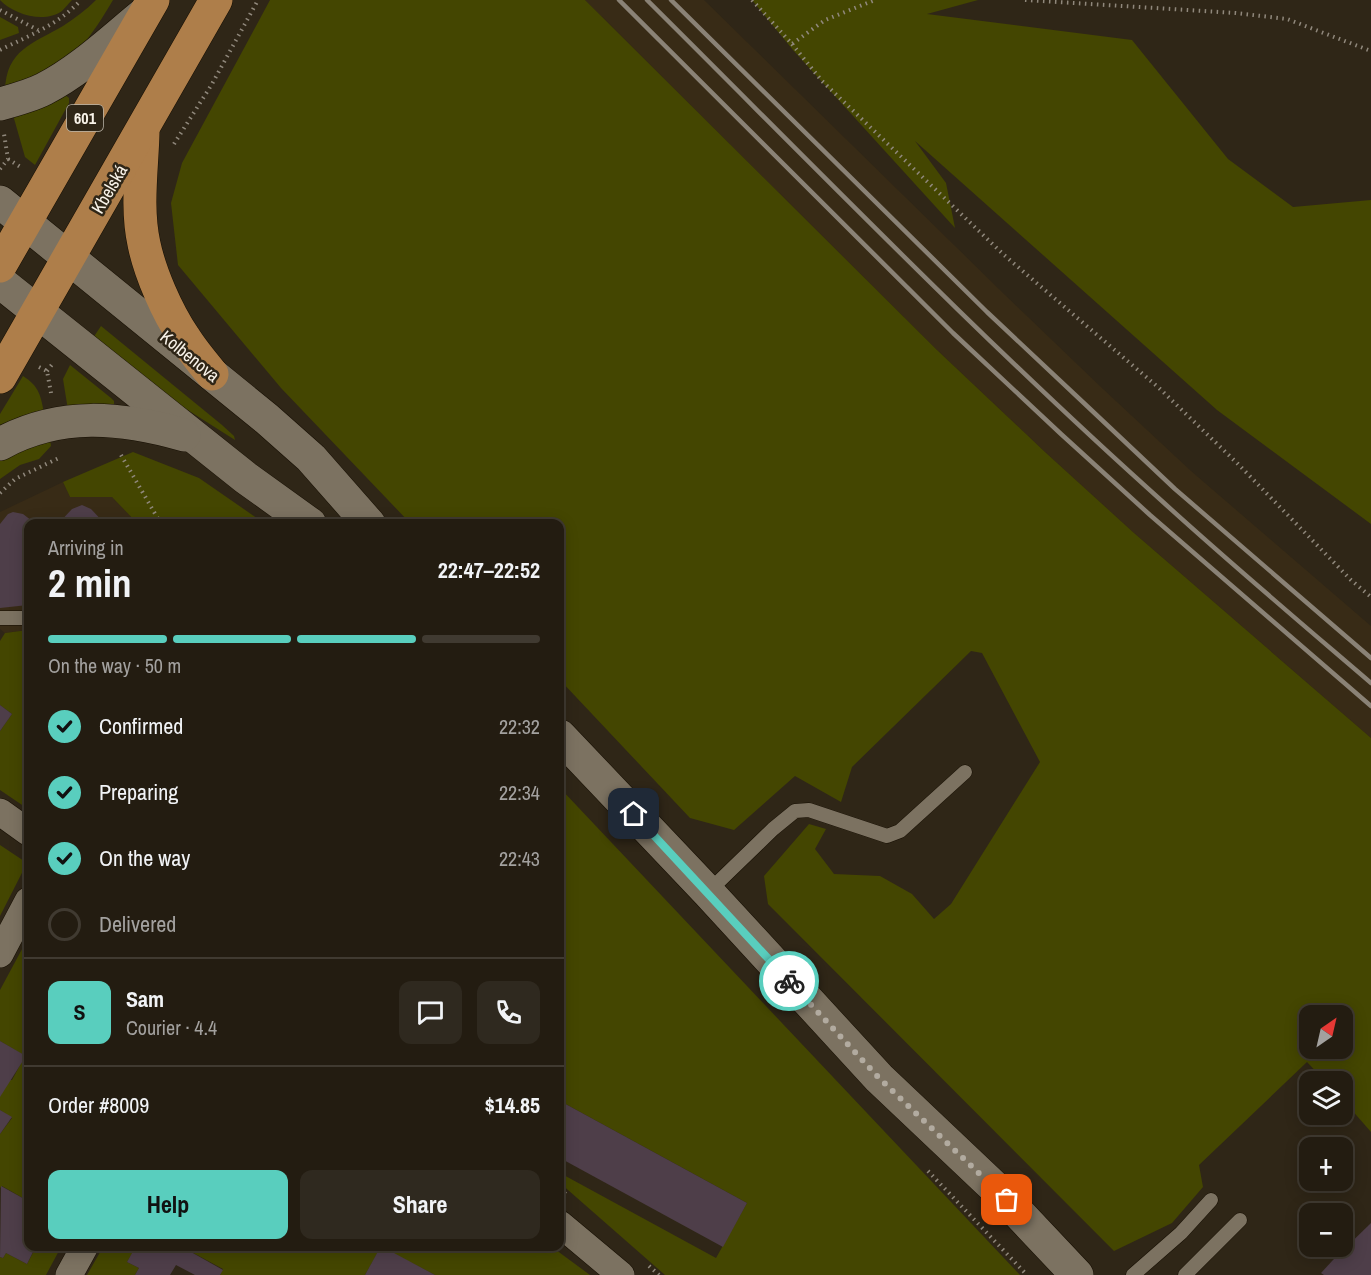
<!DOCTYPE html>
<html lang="en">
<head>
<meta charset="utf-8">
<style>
  :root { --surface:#231c11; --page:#2f291f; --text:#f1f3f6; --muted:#a3a19f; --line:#403a31; --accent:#59cebe }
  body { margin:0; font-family:"Archivo Narrow",sans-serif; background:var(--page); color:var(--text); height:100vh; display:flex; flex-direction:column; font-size:22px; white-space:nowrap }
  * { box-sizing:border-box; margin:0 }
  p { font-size:20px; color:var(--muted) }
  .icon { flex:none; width:33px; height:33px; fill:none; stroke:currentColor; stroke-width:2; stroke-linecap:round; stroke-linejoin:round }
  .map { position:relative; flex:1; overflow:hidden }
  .sheet { position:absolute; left:24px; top:519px; width:540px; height:732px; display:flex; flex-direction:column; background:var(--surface); border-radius:12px; box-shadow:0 3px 15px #0003,0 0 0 2px var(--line) }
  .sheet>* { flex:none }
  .needle { width:39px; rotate:34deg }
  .fabs { position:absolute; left:1299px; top:1005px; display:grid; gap:12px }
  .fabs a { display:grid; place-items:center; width:54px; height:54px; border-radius:12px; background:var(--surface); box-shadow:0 3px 15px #0003,0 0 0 2px var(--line); font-size:30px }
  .pin { position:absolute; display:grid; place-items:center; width:51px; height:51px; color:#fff; margin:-26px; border-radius:12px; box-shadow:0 3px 9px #0006 }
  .courier { position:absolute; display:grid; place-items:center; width:60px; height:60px; margin:-30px; border:4px solid #59cebe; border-radius:50%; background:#fff; color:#222; box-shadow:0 2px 8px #0007 }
  .headline em { font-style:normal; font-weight:700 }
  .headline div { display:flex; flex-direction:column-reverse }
  .headline { display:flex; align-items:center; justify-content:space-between; height:102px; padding:0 24px }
  h1 { font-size:39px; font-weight:700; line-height:45px }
  .bar { display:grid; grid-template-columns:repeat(4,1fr); gap:9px 6px; align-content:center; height:72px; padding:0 24px }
  .bar i { height:8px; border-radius:4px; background:var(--line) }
  .bar .current { background:var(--accent) }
  .bar p { grid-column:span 4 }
  .line { display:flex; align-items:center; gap:15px; padding:0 24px; border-top:2px solid var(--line) }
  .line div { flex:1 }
  .round { display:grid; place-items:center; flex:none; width:63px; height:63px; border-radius:12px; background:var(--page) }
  ol { padding:0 24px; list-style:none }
  li { display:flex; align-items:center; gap:18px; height:66px }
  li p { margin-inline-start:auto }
  li .icon { padding:6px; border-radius:50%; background:var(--accent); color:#111; stroke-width:4 }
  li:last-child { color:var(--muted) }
  li i { width:33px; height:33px; border:3px solid var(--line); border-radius:50% }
  .primary-button { display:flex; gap:12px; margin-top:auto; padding:12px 24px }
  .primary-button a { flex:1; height:69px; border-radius:12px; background:var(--accent); color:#111; font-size:24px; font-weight:700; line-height:69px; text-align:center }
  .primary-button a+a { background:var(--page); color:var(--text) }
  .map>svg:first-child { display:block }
  .built { fill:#382b16 }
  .green { fill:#444601; fill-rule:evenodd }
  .building { fill:#4e3e49 }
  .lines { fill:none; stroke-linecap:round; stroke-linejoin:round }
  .service-casing { stroke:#170f03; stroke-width:15 }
  .minor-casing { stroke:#170f03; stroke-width:28 }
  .secondary-casing { stroke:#170f03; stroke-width:34 }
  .primary-casing { stroke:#170f03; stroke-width:34 }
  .path { stroke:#90887c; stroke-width:4; stroke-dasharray:1.5 4.5; stroke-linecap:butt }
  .service { stroke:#7c7261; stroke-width:14 }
  .minor { stroke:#7c7261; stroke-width:27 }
  .secondary { stroke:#7c7261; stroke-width:33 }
  .primary { stroke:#ae7e4a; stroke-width:33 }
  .rail { stroke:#8a8276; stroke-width:4.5 }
  .done { stroke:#b2aba0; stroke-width:6; stroke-dasharray:0 10.8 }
  .route { stroke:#59cebe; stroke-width:8 }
  .labels { text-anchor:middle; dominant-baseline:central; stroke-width:5; stroke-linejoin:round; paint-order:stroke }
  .shield { fill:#2f2617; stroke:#bcb6aa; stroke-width:1.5 }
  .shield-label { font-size:16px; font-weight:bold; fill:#f9f3e9 }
  .street-label { font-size:18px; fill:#f9f3e9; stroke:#2f2617 }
</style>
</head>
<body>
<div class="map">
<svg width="1371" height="1275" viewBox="0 0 1371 1275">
  <rect width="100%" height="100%" fill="#2f2617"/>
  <g class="built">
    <polygon points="585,0 704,0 1004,294 1103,389 1191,471 1371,626 1371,738 1134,533 1045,452 937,350"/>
    <polygon points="63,482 70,497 112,497 137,523 28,524 28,630 5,633 0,629 0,512"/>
  </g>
  <g class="green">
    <path d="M0,0H72C68,4 65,8 62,11C44,24 13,14 0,0Z"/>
    <path d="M96,0H113C98,25 82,52 56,68C40,77 22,84 5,91C6,50 32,44 63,26C75,18 86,10 96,0Z"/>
    <path d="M270,0H585L937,350L1045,452L1134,533L1371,738V1132L1343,1100L1342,1082L1325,1081L1307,1062L1199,1165L1203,1187L1172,1223L1114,1251L768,904L764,876L809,824L826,829L815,849L834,874L880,876L912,894L934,919L951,904L1040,762L982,653L971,651L852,767L841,802L795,776L734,830L690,818L560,680V524L410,523L281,388L178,265L171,203L182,163ZM1310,1016H1342V1048H1310Z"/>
    <polygon points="752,0 978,0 927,14 1132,40 1228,159 1293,207 1371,200 1371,524 1217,410 915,141 946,183 955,228 793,50"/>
    <polygon points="0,17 18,27 19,33 0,40"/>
    <polygon points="65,95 69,98 69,103 35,165 25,157 13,115"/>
    <polygon points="101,326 222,425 234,436 235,440 172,400 93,338"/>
    <polygon points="70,365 111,398 114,401 114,405 68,410 63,379"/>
    <path d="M23,376C39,386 41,396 44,414L0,426V414Z"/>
    <polygon points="50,438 51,446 39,459 20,465 0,479 0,460"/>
    <polygon points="133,452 199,478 264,523 137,523 112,497 70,497 63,482"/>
    <polygon points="28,630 28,809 0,790 0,731 12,714 0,705 0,641 5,633"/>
    <polygon points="560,788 1020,1275 665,1275 560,1183 560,1173 716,1258 747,1203 560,1101"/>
    <polygon points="0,845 27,863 0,916"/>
    <polygon points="28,938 28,1204 28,1201 2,1186 0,1188 0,1134 12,1118 0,1110 0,1094 10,1080 12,1080 25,1056 0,1041 0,990"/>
    <polygon points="185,1246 552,1247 590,1275 435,1275 381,1247 365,1275 220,1275 223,1269 184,1248"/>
    <polygon points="36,1247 61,1247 46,1275 0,1275 0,1257 3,1258 6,1253 27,1264"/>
    <polygon points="103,1247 136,1247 127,1262 139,1268 135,1275 87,1275"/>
  </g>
  <g class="building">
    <polygon points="82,505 91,509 105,524 58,524 72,509"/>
    <polygon points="13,512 23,514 36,524 28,524 28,605 0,608 0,524 8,514"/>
    <polygon points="0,705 12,714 0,731"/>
    <polygon points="0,1041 26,1056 0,1097"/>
    <polygon points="560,1101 747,1203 723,1247 560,1158"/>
    <polygon points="0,1110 12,1117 0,1134"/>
    <polygon points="1,1186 28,1201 28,1246 36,1246 27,1264 6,1253 3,1258 0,1257"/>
    <polygon points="1371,1223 1371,1275 1324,1275 1321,1273 1333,1260"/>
    <polygon points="136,1246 185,1246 184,1248 223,1270 220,1275 195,1275 176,1265 170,1275 135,1275 139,1268 127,1262"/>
    <polygon points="381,1246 435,1275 365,1275"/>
  </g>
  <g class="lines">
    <defs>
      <g id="service">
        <polyline points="0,618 28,618"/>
        <polyline points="708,892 773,829 795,811 809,810 887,836 900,831 965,772"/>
        <polyline points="1133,1275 1181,1233 1211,1200"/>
        <polyline points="1185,1275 1240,1220"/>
      </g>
      <g id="minor">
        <polyline points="0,812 28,832"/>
        <polyline points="0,954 28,901"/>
        <polyline points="560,1224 621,1275"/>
        <polyline points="69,1275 85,1246"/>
      </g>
      <g id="secondary">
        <path d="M0,104C15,100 30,96 44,89C81,70 113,39 145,13"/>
        <polyline points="0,202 267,419 311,458 369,524"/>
        <polyline points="0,282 246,478 310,524"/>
        <path d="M0,444C60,411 121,417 184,435"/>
        <polyline points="560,736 708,892 879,1078 993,1186 1077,1275"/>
      </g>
      <g id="primary">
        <path d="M143,133C142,169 136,208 144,244C150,273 167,312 184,337C192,350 202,362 212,374"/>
        <polyline points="0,266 153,0"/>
        <polyline points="0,377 216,0"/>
      </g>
    </defs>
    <use href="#service" class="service-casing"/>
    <use href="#minor" class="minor-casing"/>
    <use href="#secondary" class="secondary-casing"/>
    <use href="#primary" class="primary-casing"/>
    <g class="path">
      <polyline points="752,0 792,44 825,20 875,0"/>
      <polyline points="1025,0 1236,13 1287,19 1371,51"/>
      <polyline points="0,10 38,30"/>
      <polyline points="792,44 822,81 1004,255 1159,388 1238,464 1351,580 1371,597"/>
      <path d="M0,50C30,35 58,25 81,0"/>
      <polyline points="174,144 212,84 258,0"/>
      <polyline points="8,159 22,168"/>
      <polyline points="0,169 8,159 4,134"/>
      <polyline points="39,367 47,371 51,393"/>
      <polyline points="47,371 54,362"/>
      <polyline points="121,455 161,524"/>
      <polyline points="0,493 15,479 61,457"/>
      <polyline points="928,1171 1027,1275"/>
      <polyline points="560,1189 568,1196"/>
      <polyline points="649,1266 659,1275"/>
    </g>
    <use href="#service" class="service"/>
    <use href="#minor" class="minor"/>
    <use href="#secondary" class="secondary"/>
    <use href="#primary" class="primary"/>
    <g class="rail">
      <polyline points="619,0 953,333 1061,434 1150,515 1371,706"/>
      <path d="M647,0C817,169 984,342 1163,502C1231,564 1301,623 1371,683"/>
      <polyline points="671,0 987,312 1087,406 1175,489 1371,658"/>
    </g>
  </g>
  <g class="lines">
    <polyline class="done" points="789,981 879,1078 1007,1200"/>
    <polyline class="route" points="634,814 789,981"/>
  </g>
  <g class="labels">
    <rect class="shield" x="67" y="105" width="36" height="26" rx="4.5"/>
    <g class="shield-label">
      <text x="85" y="118">601</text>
    </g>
    <g class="street-label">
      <text transform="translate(109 189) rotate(-60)">Kbelská</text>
      <text transform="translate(190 356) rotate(39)">Kolbenova</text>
    </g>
  </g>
</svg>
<div class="fabs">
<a><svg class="needle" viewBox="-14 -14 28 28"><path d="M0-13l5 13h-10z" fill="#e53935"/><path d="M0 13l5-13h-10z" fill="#a3a19f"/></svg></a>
<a><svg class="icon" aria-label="layers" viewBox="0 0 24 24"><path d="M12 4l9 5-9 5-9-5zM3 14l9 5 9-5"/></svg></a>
<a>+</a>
<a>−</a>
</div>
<div class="pin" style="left:1007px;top:1200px;background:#ea580c"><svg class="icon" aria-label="bag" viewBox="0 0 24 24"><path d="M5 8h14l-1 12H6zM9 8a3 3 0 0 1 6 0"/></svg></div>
<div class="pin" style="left:634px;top:814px;background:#1f2937"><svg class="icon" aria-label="home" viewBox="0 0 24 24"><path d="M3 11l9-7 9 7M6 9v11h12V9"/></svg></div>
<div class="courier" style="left:789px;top:981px"><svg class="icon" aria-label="bike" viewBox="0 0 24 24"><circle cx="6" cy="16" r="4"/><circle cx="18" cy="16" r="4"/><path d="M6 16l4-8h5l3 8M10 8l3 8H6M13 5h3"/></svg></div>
<section class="sheet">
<div class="headline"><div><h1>2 min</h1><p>Arriving in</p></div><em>22:47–22:52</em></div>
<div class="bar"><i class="current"></i><i class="current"></i><i class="current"></i><i></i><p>On the way · 50 m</p></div>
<ol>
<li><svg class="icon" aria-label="check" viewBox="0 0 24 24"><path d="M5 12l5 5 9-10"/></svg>Confirmed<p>22:32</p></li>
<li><svg class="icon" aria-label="check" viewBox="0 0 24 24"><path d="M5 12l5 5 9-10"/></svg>Preparing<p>22:34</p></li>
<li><svg class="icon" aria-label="check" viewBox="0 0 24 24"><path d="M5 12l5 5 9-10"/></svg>On the way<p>22:43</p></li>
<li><i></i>Delivered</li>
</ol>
<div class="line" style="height:108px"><b class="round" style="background:var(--accent);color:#111">S</b><div><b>Sam</b><p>Courier · 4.4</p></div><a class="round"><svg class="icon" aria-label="chat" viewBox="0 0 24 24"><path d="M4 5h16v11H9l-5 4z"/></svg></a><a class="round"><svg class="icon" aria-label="phone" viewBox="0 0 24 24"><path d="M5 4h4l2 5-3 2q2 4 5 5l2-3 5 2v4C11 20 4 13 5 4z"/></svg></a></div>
<div class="line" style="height:78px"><div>Order #8009</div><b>$14.85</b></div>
<div class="primary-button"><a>Help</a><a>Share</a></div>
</section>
</div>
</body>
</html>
